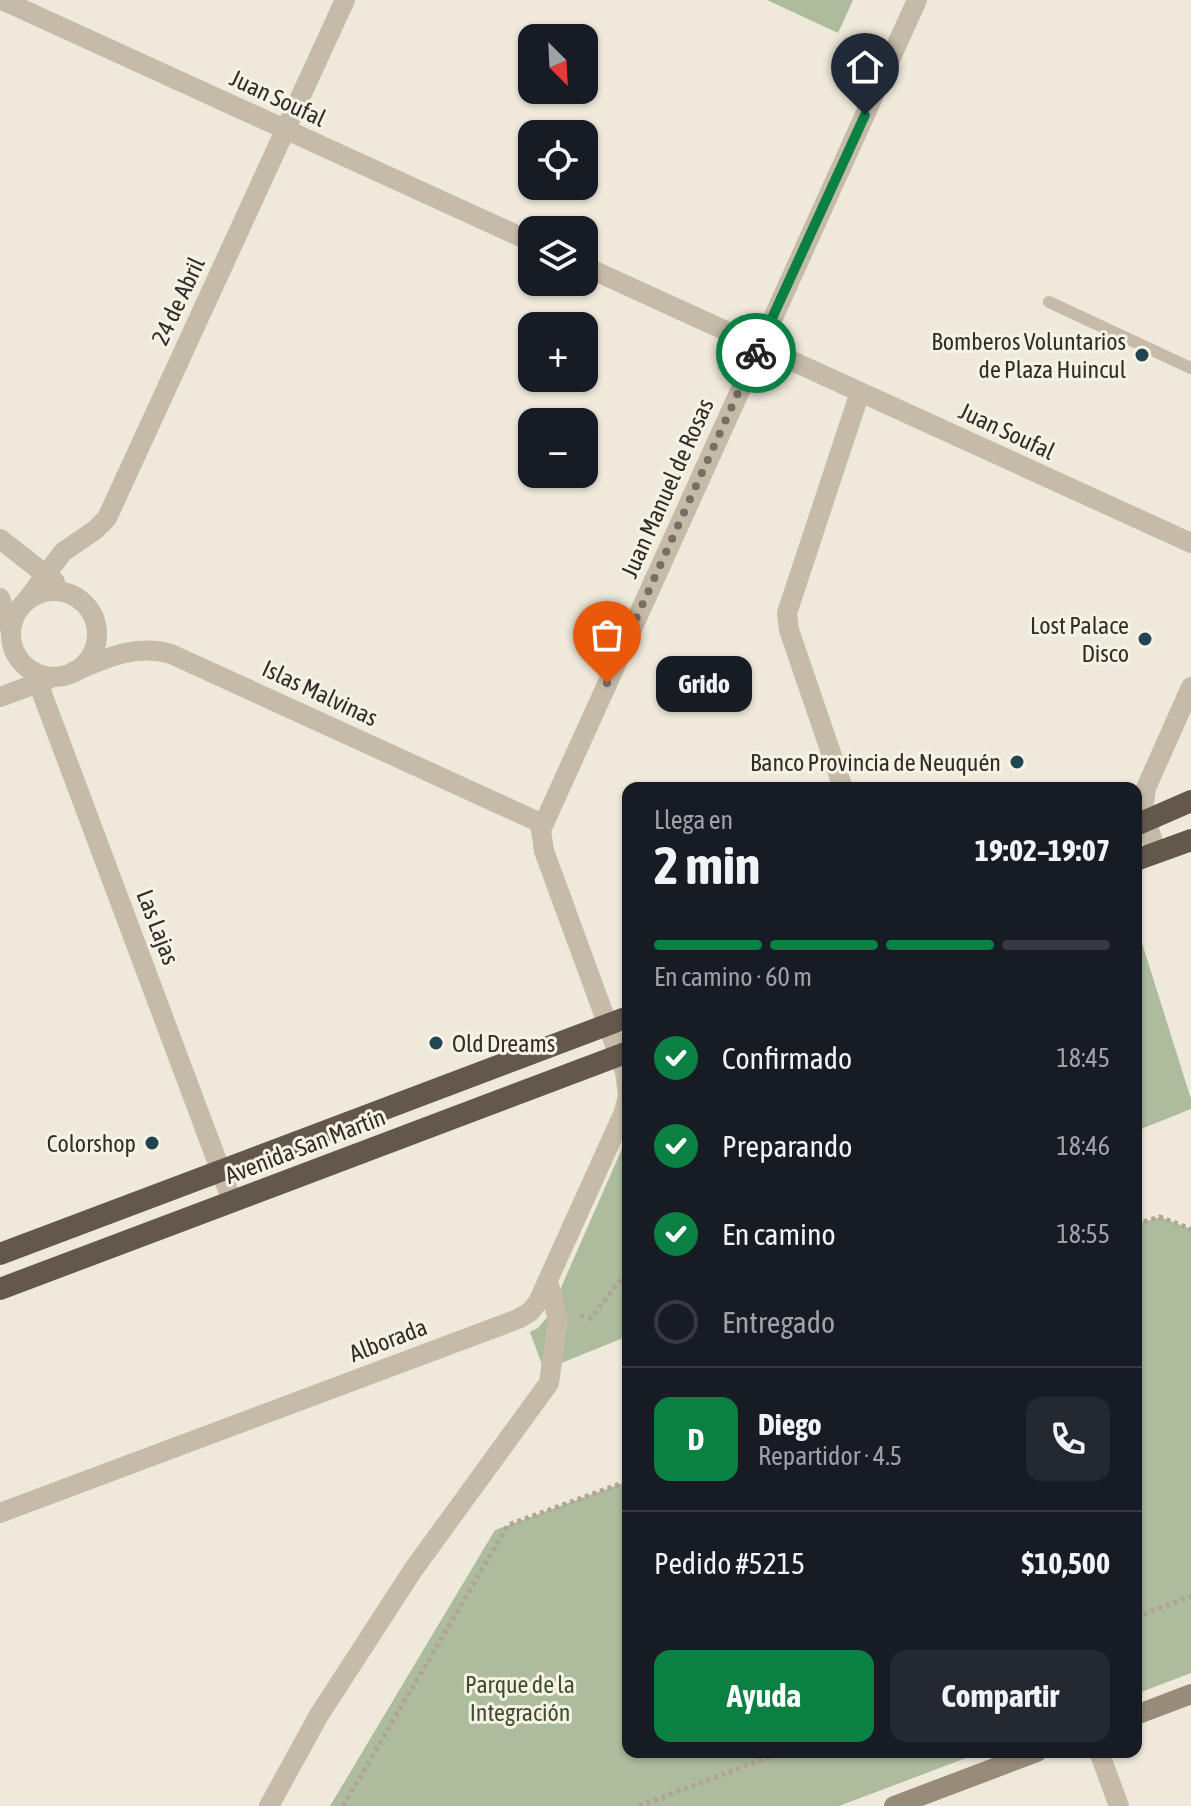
<!DOCTYPE html>
<html lang="es">
<head>
<meta charset="utf-8">
<style>
  :root { --surface:#171b24; --page:#242831; --text:#f1f3f6; --muted:#9ea1a6; --line:#363941; --accent:#0b8043 }
  body { margin:0; font-family:"Asap Condensed",sans-serif; background:var(--page); color:var(--text); height:100vh; display:flex; flex-direction:column; font-size:30px; white-space:nowrap }
  * { box-sizing:border-box; margin:0 }
  p { font-size:26px; color:var(--muted) }
  .icon { flex:none; width:44px; height:44px; fill:none; stroke:currentColor; stroke-width:2; stroke-linecap:round; stroke-linejoin:round }
  .map { position:relative; flex:1; overflow:hidden }
  .panel { position:absolute; left:622px; top:782px; width:520px; height:976px; display:flex; flex-direction:column; background:var(--surface); border-radius:16px; box-shadow:0 2px 6px #0004 }
  .panel>* { flex:none }
  .needle { width:52px; rotate:156deg }
  .fabs { position:absolute; left:518px; top:24px; display:grid; gap:16px }
  .fabs a { display:grid; place-items:center; width:80px; height:80px; border-radius:16px; background:var(--surface); box-shadow:0 2px 6px #0004; font-size:40px }
  .pin { position:absolute; display:grid; place-items:center; width:68px; height:68px; color:#fff; margin:-82px -34px; border-radius:50% 50% 50% 0; rotate:-45deg; box-shadow:0 0 8px #0007 }
  .pin .icon { rotate:45deg }
  .courier { position:absolute; display:grid; place-items:center; width:80px; height:80px; margin:-40px; border:6px solid #0b8043; border-radius:50%; background:#fff; color:#222; box-shadow:0 2px 10px #0007 }
  .bubble { position:absolute; height:56px; border-radius:16px; background:var(--surface); box-shadow:0 2px 6px #0004; font-size:26px; font-weight:700; line-height:56px; text-align:center }
  .overview em { font-style:normal; font-weight:700 }
  .overview div { display:flex; flex-direction:column-reverse }
  .overview { display:flex; align-items:center; justify-content:space-between; height:136px; padding:0 32px }
  h1 { font-size:52px; font-weight:700; line-height:60px }
  .bar { display:grid; grid-template-columns:repeat(4,1fr); gap:12px 8px; align-content:center; height:96px; padding:0 32px }
  .bar i { height:10px; border-radius:6px; background:var(--line) }
  .bar .on { background:var(--accent) }
  .bar p { grid-column:span 4 }
  .line { display:flex; align-items:center; gap:20px; padding:0 32px; border-top:2px solid var(--line) }
  .line div { flex:1 }
  .round { display:grid; place-items:center; flex:none; width:84px; height:84px; border-radius:16px; background:var(--page) }
  ol { padding:0 32px; list-style:none }
  li { display:flex; align-items:center; gap:24px; height:88px }
  li p { margin-inline-start:auto }
  li .icon { padding:8px; border-radius:50%; background:var(--accent); color:#fff; stroke-width:4 }
  li:last-child { color:var(--muted) }
  li i { width:44px; height:44px; border:4px solid var(--line); border-radius:50% }
  .primary-button { display:flex; gap:16px; margin-top:auto; padding:16px 32px }
  .primary-button a { flex:1; height:92px; border-radius:16px; background:var(--accent); color:#fff; font-size:32px; font-weight:700; line-height:92px; text-align:center }
  .primary-button a+a { background:var(--page); color:var(--text) }
  .map>svg:first-child { display:block }
  .green { fill:#acbc9c }
  .lines { fill:none; stroke-linecap:round; stroke-linejoin:round }
  .path { stroke:#b1a592; stroke-width:5; stroke-dasharray:4 4; stroke-linecap:butt }
  .service { stroke:#c6bba8; stroke-width:12 }
  .minor { stroke:#c6bba8; stroke-width:20 }
  .secondary { stroke:#998b79; stroke-width:20 }
  .trunk { stroke:#64584c; stroke-width:22 }
  .done { stroke:#756f66; stroke-width:8; stroke-dasharray:0 14.4 }
  .route { stroke:#0b8043; stroke-width:10 }
  .poi-dot { fill:#214551; stroke:#f7f2e6; stroke-width:3 }
  .labels { text-anchor:middle; dominant-baseline:central; stroke-width:6; stroke-linejoin:round; paint-order:stroke }
  .street-label { font-size:24px; fill:#332d27; stroke:#f7f2e6 }
  .poi-label { font-size:24px; fill:#332d27; stroke:#f7f2e6; text-anchor:end }
  .park-label { font-size:24px; fill:#3d4f2d; stroke:#f7f2e6 }
</style>
</head>
<body>
<div class="map">
<svg width="1191" height="1806" viewBox="0 0 1191 1806">
  <rect width="100%" height="100%" fill="#efe9db"/>
  <g class="green">
    <polygon points="767,0 853,0 838,33"/>
    <polygon points="1136,924 1191,1099 1191,1109 1136,1131"/>
    <polygon points="628,1135 628,1336 544,1370 530,1332 538,1328 549,1315"/>
    <polygon points="1160,1217 1191,1229 1191,1673 1136,1694 1136,1224"/>
    <polygon points="628,1481 628,1752 982,1752 839,1806 330,1806 495,1530"/>
  </g>
  <g class="lines">
    <g class="path">
      <polyline points="1136,1224 1160,1217 1191,1229"/>
      <polyline points="580,1316 591,1318 628,1270"/>
      <polyline points="1136,1617 1191,1596"/>
      <polyline points="343,1806 508,1525 628,1481"/>
      <polyline points="639,1806 782,1752"/>
    </g>
    <polyline class="service" points="1049,302 1191,368"/>
    <g class="minor">
      <polyline points="2,0 532,242"/>
      <polyline points="584,266 1191,543"/>
      <polyline points="0,539 55,582"/>
      <circle cx="54" cy="634" r="43"/>
      <polyline points="0,598 11,632"/>
      <polyline points="26,601 63,552 95,530 107,518 345,0"/>
      <polyline points="34,672 232,1201"/>
      <path d="M71,673C103,659 136,643 171,654L543,824"/>
      <polyline points="0,697 49,679"/>
      <polyline points="843,788 789,630 787,613 860,392"/>
      <polyline points="1156,852 1143,810 1146,788 1191,687"/>
      <polyline points="0,1513 518,1319 530,1312 538,1302 624,1112 628,1096 625,1072 544,851 541,830 917,0"/>
      <polyline points="1099,1752 1119,1806"/>
      <polyline points="269,1806 319,1715 413,1570 549,1383 558,1320 548,1281"/>
    </g>
    <g class="secondary">
      <polyline points="1136,1715 1191,1694"/>
      <polyline points="894,1806 1037,1752"/>
    </g>
    <g class="trunk">
      <polyline points="1136,825 1191,801"/>
      <polyline points="1136,860 1191,840"/>
      <polyline points="0,1254 628,1017"/>
      <polyline points="0,1289 628,1052"/>
    </g>
  </g>
  <g class="lines">
    <polyline class="done" points="607,683 756,353"/>
    <polyline class="route" points="756,353 865,115"/>
  </g>
  <g class="poi-dot">
    <circle cx="1142" cy="355" r="8"/>
    <circle cx="1145" cy="639" r="8"/>
    <circle cx="1017" cy="762" r="8"/>
    <circle cx="436" cy="1043" r="8"/>
    <circle cx="152" cy="1143" r="8"/>
  </g>
  <g class="labels">
    <g class="street-label">
      <text transform="translate(278 98) rotate(25)">Juan Soufal</text>
      <text transform="translate(178 301) rotate(-65)">24 de Abril</text>
      <text transform="translate(1007 431) rotate(25)">Juan Soufal</text>
      <text transform="translate(667 488) rotate(-66)">Juan Manuel de Rosas</text>
      <text transform="translate(320 693) rotate(25)">Islas Malvinas</text>
      <text transform="translate(158 927) rotate(69)">Las Lajas</text>
      <text transform="translate(305 1146) rotate(-21)">Avenida San Martín</text>
      <text transform="translate(388 1340) rotate(-21)">Alborada</text>
    </g>
    <g class="poi-label">
      <text x="1126" y="341">Bomberos Voluntarios<tspan x="1126" dy="28">de Plaza Huincul</tspan></text>
      <text x="1129" y="625">Lost Palace<tspan x="1129" dy="28">Disco</tspan></text>
      <text x="1001" y="762">Banco Provincia de Neuquén</text>
      <text x="452" y="1043" text-anchor="start">Old Dreams</text>
      <text x="136" y="1143">Colorshop</text>
    </g>
    <g class="park-label">
      <text x="520" y="1684">Parque de la<tspan x="520" dy="28">Integración</tspan></text>
    </g>
  </g>
</svg>
<div class="fabs">
<a><svg class="needle" viewBox="-14 -14 28 28"><path d="M0-13l5 13h-10z" fill="#e53935"/><path d="M0 13l5-13h-10z" fill="#9ea1a6"/></svg></a>
<a><svg class="icon" aria-label="locate" viewBox="0 0 24 24"><circle cx="12" cy="12" r="6"/><path d="M12 2v4M12 18v4M2 12h4M18 12h4"/></svg></a>
<a><svg class="icon" aria-label="layers" viewBox="0 0 24 24"><path d="M12 4l9 5-9 5-9-5zM3 14l9 5 9-5"/></svg></a>
<a>+</a>
<a>−</a>
</div>
<div class="pin" style="left:607px;top:683px;background:#ea580c"><svg class="icon" aria-label="bag" viewBox="0 0 24 24"><path d="M5 8h14l-1 12H6zM9 8a3 3 0 0 1 6 0"/></svg></div>
<div class="pin" style="left:865px;top:115px;background:#1f2937"><svg class="icon" aria-label="home" viewBox="0 0 24 24"><path d="M3 11l9-7 9 7M6 9v11h12V9"/></svg></div>
<div class="courier" style="left:756px;top:353px"><svg class="icon" aria-label="bike" viewBox="0 0 24 24"><circle cx="6" cy="16" r="4"/><circle cx="18" cy="16" r="4"/><path d="M6 16l4-8h5l3 8M10 8l3 8H6M13 5h3"/></svg></div>
<div class="bubble" style="left:656px;top:656px;width:96px">Grido</div>
<section class="panel">
<div class="overview"><div><h1>2 min</h1><p>Llega en</p></div><em>19:02–19:07</em></div>
<div class="bar"><i class="on"></i><i class="on"></i><i class="on"></i><i></i><p>En camino · 60 m</p></div>
<ol>
<li><svg class="icon" aria-label="check" viewBox="0 0 24 24"><path d="M5 12l5 5 9-10"/></svg>Confirmado<p>18:45</p></li>
<li><svg class="icon" aria-label="check" viewBox="0 0 24 24"><path d="M5 12l5 5 9-10"/></svg>Preparando<p>18:46</p></li>
<li><svg class="icon" aria-label="check" viewBox="0 0 24 24"><path d="M5 12l5 5 9-10"/></svg>En camino<p>18:55</p></li>
<li><i></i>Entregado</li>
</ol>
<div class="line" style="height:144px"><b class="round" style="background:var(--accent);color:#fff">D</b><div><b>Diego</b><p>Repartidor · 4.5</p></div><a class="round"><svg class="icon" aria-label="phone" viewBox="0 0 24 24"><path d="M5 4h4l2 5-3 2q2 4 5 5l2-3 5 2v4C11 20 4 13 5 4z"/></svg></a></div>
<div class="line" style="height:104px"><div>Pedido #5215</div><b>$10,500</b></div>
<div class="primary-button"><a>Ayuda</a><a>Compartir</a></div>
</section>
</div>
</body>
</html>
